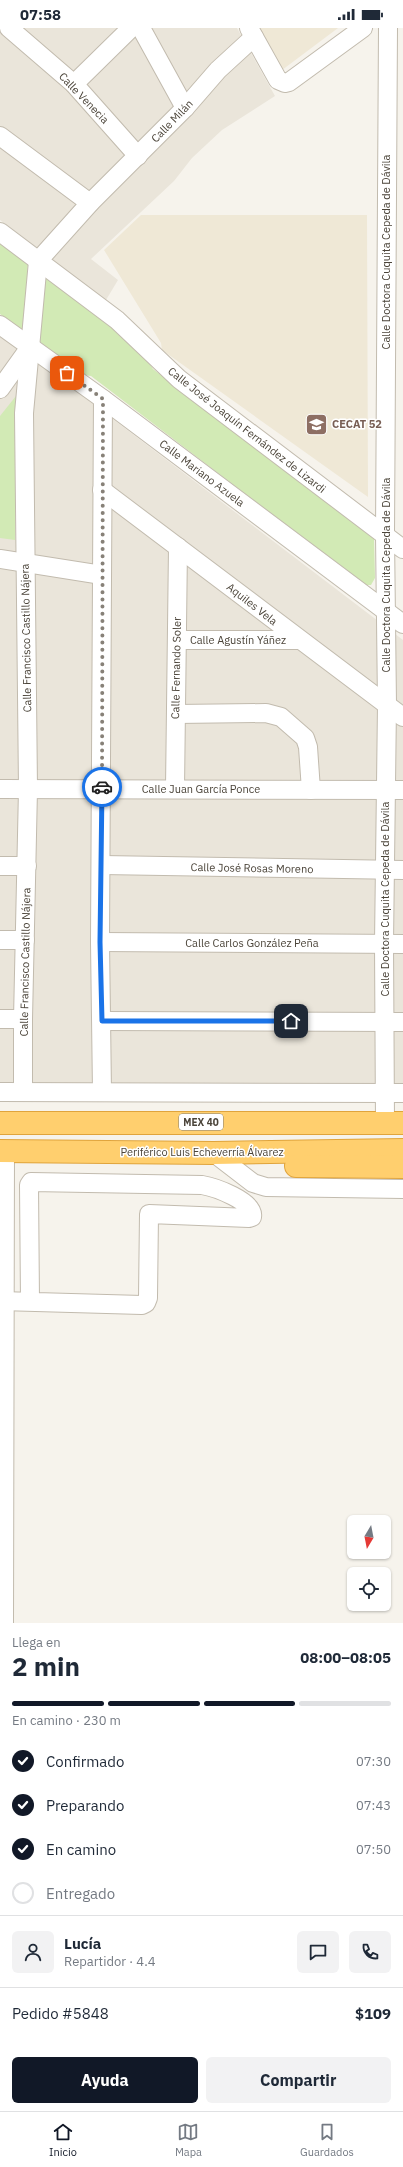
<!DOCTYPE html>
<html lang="es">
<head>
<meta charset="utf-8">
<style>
  :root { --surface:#fff; --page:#f2f2f3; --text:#1f2937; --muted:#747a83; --line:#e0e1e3; --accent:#111827 }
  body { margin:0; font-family:"IBM Plex Sans",sans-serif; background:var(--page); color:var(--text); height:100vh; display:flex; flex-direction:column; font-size:15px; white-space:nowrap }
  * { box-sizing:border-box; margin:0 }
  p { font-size:13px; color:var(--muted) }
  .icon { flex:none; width:22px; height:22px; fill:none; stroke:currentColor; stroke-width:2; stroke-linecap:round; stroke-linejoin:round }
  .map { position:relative; height:1595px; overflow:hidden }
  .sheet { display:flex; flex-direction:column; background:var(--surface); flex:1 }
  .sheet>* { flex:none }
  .needle { width:26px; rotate:190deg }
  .tools { position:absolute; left:347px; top:1487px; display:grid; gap:8px }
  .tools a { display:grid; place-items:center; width:44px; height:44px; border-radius:6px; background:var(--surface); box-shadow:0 1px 3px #0004; font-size:20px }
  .pin { position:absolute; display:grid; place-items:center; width:34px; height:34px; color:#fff; margin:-17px; border-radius:8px; box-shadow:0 2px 6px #0006 }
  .courier { position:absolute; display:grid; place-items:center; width:40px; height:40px; margin:-20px; border:3px solid #1a73e8; border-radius:50%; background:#fff; color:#222; box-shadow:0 1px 5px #0007 }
  .headline em { font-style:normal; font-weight:700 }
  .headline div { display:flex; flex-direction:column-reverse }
  .headline { display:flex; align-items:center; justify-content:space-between; height:68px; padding:0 12px }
  h1 { font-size:26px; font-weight:700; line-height:30px }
  .bar { display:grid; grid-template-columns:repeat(4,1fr); gap:6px 4px; align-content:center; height:48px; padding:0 12px }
  .bar i { height:5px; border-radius:3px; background:var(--line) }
  .bar .on { background:var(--accent) }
  .bar p { grid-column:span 4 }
  .line { display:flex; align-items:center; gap:10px; padding:0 12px; border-top:1px solid var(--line) }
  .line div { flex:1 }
  .round { display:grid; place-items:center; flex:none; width:42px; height:42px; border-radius:6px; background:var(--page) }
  ol { padding:0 12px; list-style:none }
  li { display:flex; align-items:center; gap:12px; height:44px }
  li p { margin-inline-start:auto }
  li .icon { padding:4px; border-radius:50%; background:var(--accent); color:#fff; stroke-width:4 }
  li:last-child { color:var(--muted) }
  li i { width:22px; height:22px; border:2px solid var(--line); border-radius:50% }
  .action { display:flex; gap:8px; margin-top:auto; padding:8px 12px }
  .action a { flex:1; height:46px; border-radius:6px; background:var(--accent); color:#fff; font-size:16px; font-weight:700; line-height:46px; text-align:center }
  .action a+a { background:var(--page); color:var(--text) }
  .status { display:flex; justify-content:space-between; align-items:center; height:28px; padding:0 20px; background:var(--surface); direction:ltr }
  .status svg { height:11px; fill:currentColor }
  .tabs { display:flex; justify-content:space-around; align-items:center; height:56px; border-top:1px solid var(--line); background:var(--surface); font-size:11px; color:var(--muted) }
  .tabs a { display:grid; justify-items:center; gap:2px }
  .tabs .on { color:var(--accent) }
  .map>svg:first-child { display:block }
  .residential { fill:#eae5da }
  .education { fill:#efe8d6 }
  .green { fill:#d2eab5 }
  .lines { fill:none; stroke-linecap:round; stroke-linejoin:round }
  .minor-casing { stroke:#c2bbae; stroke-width:20 }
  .highway-casing { stroke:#e0a43c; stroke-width:24 }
  .minor { stroke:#fff; stroke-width:18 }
  .highway { stroke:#ffcf6e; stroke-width:22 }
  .done { stroke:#878178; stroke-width:4; stroke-dasharray:0 7.2 }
  .route { stroke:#1a73e8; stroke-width:5 }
  .labels { text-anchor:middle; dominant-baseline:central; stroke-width:3; stroke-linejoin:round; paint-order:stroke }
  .shield { fill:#fff; stroke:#817c74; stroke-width:1 }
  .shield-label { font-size:10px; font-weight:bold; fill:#4b4439 }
  .street-label { font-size:11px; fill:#4b4439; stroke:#fff }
  .education-label { font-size:11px; font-weight:bold; fill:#785e54; stroke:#fff; text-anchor:start }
</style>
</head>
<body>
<div class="status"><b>07:58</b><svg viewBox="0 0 49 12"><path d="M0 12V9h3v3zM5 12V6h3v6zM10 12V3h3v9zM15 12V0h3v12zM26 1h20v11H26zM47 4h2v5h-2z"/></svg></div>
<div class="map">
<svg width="403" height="1595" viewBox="0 0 403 1595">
  <rect width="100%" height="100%" fill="#f6f3ec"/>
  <g class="residential">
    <polygon points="0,0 237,0 275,68 222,102 192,130 174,153 91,231 118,252 106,272 0,192"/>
    <polygon points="0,305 403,612 403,1059 0,1058"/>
  </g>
  <g class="education">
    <polygon points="259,0 338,0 282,42"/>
    <polygon points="141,187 367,187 368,469 162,322 161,315 104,222"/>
  </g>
  <g class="green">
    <polygon points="0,213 28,235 24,304 0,286"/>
    <polygon points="44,249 137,315 153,341 374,508 375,550 371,557 364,557 91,348 76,346 39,318"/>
    <polygon points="16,368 15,512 0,510 0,388"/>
  </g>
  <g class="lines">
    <defs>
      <g id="minor">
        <polyline points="9,0 74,56 138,128"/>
        <polyline points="141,0 185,80"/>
        <polyline points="249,0 278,52 285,55 289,54 363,0"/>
        <polyline points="74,56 131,0"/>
        <polyline points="0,108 90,175"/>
        <polyline points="0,204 117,292 179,351 403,521"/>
        <polyline points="0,297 103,371 403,596"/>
        <polyline points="0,361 30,319"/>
        <polyline points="102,462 403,689"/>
        <polyline points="0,531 102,547"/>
        <polyline points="177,612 299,612"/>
        <polyline points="176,686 266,685 281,689 305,710 308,719 311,762"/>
        <polyline points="175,760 178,519"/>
        <polyline points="0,761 403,762"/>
        <polyline points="102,837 403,842"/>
        <polyline points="0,838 27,838"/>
        <polyline points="0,912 25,912"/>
        <polyline points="100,914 403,916"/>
        <polyline points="0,991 23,991"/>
        <polyline points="102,993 403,994"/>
        <polyline points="0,1064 403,1065"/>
        <polyline points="23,1064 23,991 28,761 24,385 38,233 90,175 185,80 218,42 254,9"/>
        <polyline points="102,1064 100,914 103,371"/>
        <polyline points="385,1095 384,915 387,677 385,507 388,0"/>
        <polyline points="214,1125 253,1155 266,1159 403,1161"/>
        <path d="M0,1273L142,1277L146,1275L148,1270L149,1186L249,1190L252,1189C255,1173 214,1159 202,1157L31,1154L29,1157L30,1274"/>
        <polyline points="4,1595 5,1123"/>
      </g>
      <g id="highway">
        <polyline points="0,1095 403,1095"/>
        <polyline points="0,1123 214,1125 403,1122"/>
        <polyline points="296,1138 403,1139"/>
      </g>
    </defs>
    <use href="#minor" class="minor-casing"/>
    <use href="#highway" class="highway-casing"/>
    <use href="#minor" class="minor"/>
    <use href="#highway" class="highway"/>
  </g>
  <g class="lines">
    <polyline class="done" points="67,345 103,371 102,759"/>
    <polyline class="route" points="102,759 100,914 102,993 291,993"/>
  </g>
  <defs>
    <symbol id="school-square" viewBox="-11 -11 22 22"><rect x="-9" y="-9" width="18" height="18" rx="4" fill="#8d6e63" stroke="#fff"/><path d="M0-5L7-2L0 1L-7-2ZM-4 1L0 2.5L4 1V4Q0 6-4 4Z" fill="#fff"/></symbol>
  </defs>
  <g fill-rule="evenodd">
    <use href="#school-square" x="304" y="384" width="25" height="25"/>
  </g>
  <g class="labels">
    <rect class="shield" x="179" y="1086" width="44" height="16" rx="3"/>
    <g class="shield-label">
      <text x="201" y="1094">MEX 40</text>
    </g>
    <g class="street-label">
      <text transform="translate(84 70) rotate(46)">Calle Venecia</text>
      <text transform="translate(172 93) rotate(-46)">Calle Milán</text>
      <text transform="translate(386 224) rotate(-90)">Calle Doctora Cuquita Cepeda de Dávila</text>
      <text transform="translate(247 402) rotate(38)">Calle José Joaquín Fernández de Lizardi</text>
      <text transform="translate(202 445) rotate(37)">Calle Mariano Azuela</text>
      <text transform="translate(386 547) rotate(-90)">Calle Doctora Cuquita Cepeda de Dávila</text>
      <text transform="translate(252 576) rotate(38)">Aquiles Vela</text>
      <text transform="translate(26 610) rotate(-91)">Calle Francisco Castillo Nájera</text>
      <text x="238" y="612">Calle Agustín Yáñez</text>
      <text transform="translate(176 640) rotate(-89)">Calle Fernando Soler</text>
      <text x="201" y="761">Calle Juan García Ponce</text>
      <text transform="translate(252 840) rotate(1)">Calle José Rosas Moreno</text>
      <text transform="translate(385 871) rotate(-90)">Calle Doctora Cuquita Cepeda de Dávila</text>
      <text x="252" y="915">Calle Carlos González Peña</text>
      <text transform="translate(25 934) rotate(-89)">Calle Francisco Castillo Nájera</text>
      <text x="202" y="1124">Periférico Luis Echeverría Álvarez</text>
    </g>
    <g class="education-label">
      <text x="332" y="396">CECAT 52</text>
    </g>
  </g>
</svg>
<div class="tools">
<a><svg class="needle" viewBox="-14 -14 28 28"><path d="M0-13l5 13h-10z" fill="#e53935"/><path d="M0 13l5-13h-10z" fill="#747a83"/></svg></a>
<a><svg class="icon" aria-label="locate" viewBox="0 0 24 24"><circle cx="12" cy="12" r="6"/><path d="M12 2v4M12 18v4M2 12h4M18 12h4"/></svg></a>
</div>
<div class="pin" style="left:67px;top:345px;background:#ea580c"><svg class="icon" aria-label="bag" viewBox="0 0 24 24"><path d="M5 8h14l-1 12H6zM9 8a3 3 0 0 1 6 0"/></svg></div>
<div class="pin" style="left:291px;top:993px;background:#1f2937"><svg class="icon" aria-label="home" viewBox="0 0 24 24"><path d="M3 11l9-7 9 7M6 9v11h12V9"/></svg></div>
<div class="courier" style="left:102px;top:759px"><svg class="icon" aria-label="car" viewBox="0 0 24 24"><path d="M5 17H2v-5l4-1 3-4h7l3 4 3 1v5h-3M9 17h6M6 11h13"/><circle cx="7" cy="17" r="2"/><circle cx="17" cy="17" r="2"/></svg></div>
</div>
<section class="sheet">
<div class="headline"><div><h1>2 min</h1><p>Llega en</p></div><em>08:00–08:05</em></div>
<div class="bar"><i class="on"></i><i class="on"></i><i class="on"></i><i></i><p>En camino · 230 m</p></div>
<ol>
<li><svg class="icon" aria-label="check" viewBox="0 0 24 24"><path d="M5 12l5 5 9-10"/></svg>Confirmado<p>07:30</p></li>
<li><svg class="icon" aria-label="check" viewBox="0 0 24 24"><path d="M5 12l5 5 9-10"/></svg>Preparando<p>07:43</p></li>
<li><svg class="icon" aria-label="check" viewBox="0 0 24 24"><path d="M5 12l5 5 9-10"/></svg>En camino<p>07:50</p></li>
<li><i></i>Entregado</li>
</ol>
<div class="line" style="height:72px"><a class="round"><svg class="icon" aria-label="person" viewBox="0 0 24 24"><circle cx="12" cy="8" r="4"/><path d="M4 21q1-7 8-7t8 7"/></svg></a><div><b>Lucía</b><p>Repartidor · 4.4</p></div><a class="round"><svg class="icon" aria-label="chat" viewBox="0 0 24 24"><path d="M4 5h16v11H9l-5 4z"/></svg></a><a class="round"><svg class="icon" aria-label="phone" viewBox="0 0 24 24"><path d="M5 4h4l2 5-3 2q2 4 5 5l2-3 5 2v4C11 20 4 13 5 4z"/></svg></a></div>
<div class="line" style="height:52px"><div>Pedido #5848</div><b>$109</b></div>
<div class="action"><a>Ayuda</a><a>Compartir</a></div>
</section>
<nav class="tabs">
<a class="on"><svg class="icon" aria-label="home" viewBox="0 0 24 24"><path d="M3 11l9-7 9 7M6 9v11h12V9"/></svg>Inicio</a>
<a><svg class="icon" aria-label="map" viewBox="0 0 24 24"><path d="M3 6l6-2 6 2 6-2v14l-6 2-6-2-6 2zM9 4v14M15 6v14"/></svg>Mapa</a>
<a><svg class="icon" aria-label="saved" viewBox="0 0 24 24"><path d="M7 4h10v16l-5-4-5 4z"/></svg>Guardados</a>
</nav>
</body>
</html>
